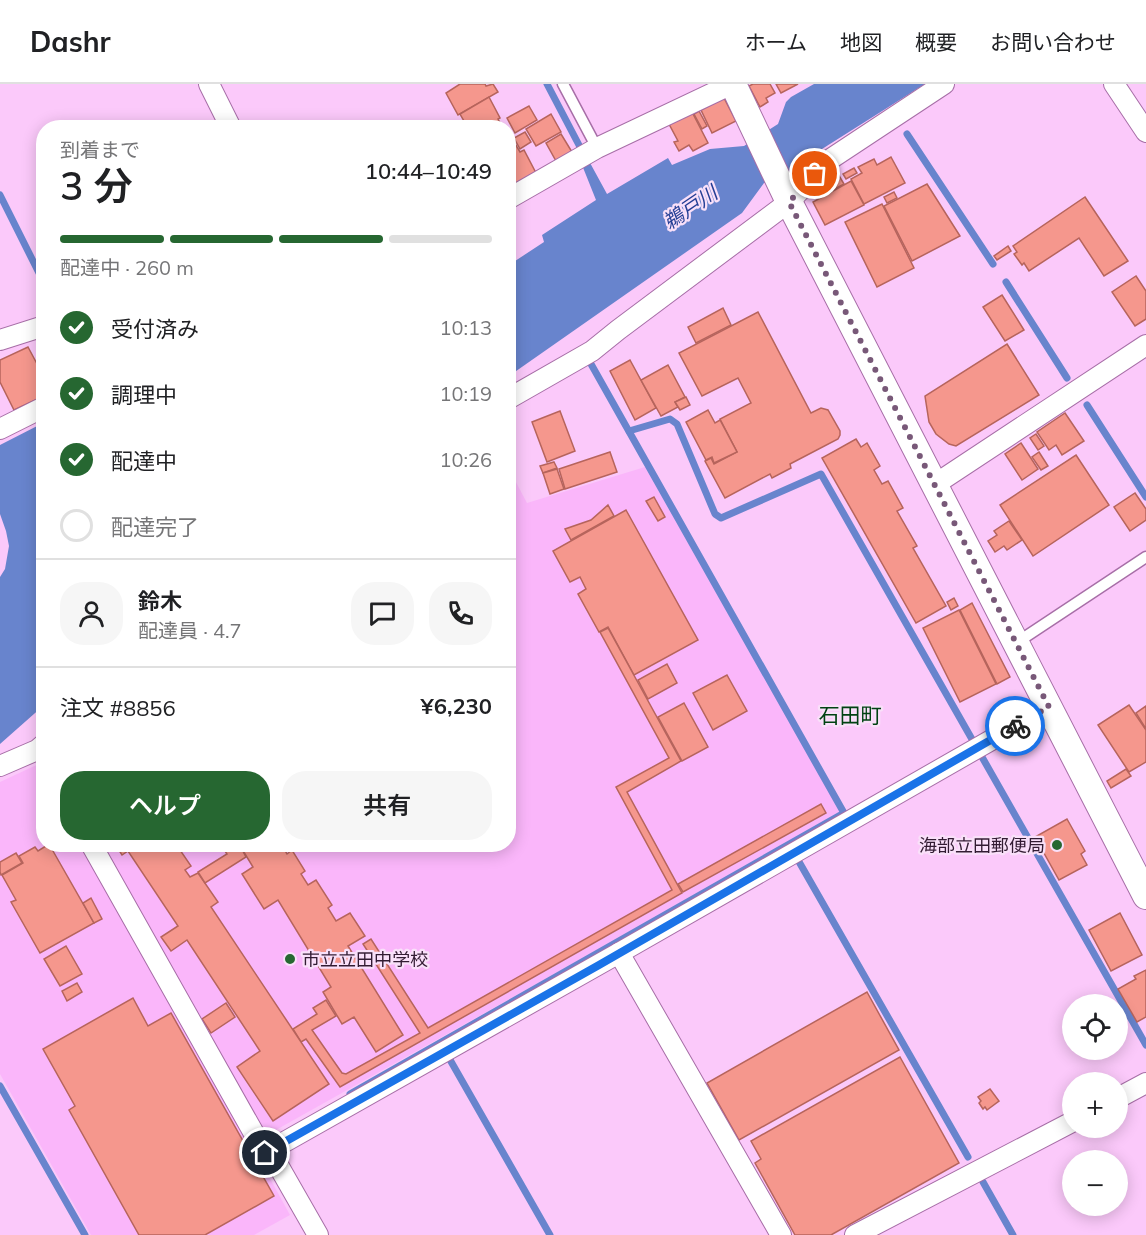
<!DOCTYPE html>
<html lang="ja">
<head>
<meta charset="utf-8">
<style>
  :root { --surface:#fff; --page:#f6f6f6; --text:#202124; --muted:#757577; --line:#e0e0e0; --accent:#266731 }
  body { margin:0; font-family:Mulish,"Noto Sans JP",sans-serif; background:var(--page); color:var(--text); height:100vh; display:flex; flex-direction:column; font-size:22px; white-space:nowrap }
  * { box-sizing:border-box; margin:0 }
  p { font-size:20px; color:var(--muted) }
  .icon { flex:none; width:33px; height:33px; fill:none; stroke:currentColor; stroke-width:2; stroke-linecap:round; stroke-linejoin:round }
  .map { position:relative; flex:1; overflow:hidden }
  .sheet { position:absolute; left:36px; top:36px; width:480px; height:732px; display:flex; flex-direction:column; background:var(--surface); border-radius:24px; box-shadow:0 3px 15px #0003 }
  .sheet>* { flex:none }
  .fabs { position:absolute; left:1062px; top:910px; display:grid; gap:12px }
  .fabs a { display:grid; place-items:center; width:66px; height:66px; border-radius:50%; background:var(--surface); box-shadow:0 3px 15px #0003; font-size:30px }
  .pin { position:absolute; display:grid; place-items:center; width:51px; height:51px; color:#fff; margin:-26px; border:3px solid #fff; border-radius:50%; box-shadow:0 2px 6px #0007 }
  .courier { position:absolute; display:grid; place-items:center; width:60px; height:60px; margin:-30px; border:4px solid #1a73e8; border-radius:50%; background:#fff; color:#222; box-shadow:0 2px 8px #0007 }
  .headline em { font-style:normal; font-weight:600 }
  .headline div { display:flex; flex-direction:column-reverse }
  .headline { display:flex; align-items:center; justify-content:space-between; height:102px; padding:0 24px }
  h1 { font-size:39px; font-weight:600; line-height:45px }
  .bar { display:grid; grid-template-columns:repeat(4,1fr); gap:9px 6px; align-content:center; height:72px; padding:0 24px }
  .bar i { height:8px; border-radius:4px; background:var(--line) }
  .bar .selected { background:var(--accent) }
  .bar p { grid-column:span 4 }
  .line { display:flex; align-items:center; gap:15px; padding:0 24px; border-top:2px solid var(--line) }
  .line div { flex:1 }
  .round { display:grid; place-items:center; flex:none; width:63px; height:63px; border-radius:24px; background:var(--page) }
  ol { padding:0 24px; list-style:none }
  li { display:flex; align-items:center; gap:18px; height:66px }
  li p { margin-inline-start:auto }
  li .icon { padding:6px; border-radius:50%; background:var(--accent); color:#fff; stroke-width:4 }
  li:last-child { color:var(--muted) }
  li i { width:33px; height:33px; border:3px solid var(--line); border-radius:50% }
  .primary-button { display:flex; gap:12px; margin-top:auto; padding:12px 24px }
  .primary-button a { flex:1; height:69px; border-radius:24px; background:var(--accent); color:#fff; font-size:24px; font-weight:600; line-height:69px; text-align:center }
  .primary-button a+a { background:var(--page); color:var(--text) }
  header { display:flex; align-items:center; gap:36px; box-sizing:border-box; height:84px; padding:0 30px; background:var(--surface); border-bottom:2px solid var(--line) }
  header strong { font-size:28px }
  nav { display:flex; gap:33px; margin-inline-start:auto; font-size:21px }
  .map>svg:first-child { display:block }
  .built { fill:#fab6fa }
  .water { fill:#6884cd }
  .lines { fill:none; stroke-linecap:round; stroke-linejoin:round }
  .stream { stroke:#6884cd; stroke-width:7 }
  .building { fill:#f5978d; stroke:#b6645c; stroke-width:1.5 }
  .service-casing { stroke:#a76ea7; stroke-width:13 }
  .minor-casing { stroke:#a76ea7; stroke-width:22 }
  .tertiary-casing { stroke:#a76ea7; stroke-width:28 }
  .service { stroke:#fff; stroke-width:10 }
  .minor { stroke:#fff; stroke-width:20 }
  .tertiary { stroke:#fff; stroke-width:26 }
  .done { stroke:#785878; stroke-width:6; stroke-dasharray:0 10.8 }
  .route { stroke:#1a73e8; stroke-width:8 }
  .poi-dot { fill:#266731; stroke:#f9e0f9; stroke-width:2 }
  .labels { text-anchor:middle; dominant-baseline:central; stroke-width:4.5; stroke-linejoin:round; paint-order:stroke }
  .poi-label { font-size:18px; fill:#321b32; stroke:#f9e0f9; text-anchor:end }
  .water-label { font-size:20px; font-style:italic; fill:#253f95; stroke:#f9e0f9 }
  .quarter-label { font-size:21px; fill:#004212; stroke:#f9e0f9 }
</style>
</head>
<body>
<header>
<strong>Dashr</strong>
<nav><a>ホーム</a><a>地図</a><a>概要</a><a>お問い合わせ</a></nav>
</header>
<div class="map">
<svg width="1146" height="1151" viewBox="0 0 1146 1151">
  <rect width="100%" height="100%" fill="#fbc9fa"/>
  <polygon class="built" points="645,383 841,729 251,1060 290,1131 254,1151 91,1151 0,990 0,698 43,678 44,760 508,760 509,385 527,419"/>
  <g class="water">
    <polygon points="814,0 925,0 822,65 799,92 764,99 742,129 509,292 509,181 544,158 542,151 596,116 582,81 589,77 607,110 668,74 672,81 710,65 744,62 778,40 786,18 791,13"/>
    <polygon points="43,339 43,622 0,660 0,493 5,485 9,462 6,447 0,430 0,361"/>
  </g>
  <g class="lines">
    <g class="stream">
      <polyline points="547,0 580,63"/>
      <polyline points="907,50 993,180"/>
      <polyline points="0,111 44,199"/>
      <polyline points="1006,198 1067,294"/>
      <polyline points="1087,321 1146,413"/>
      <polyline points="629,347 670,335 677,340 715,430 721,434 821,390 973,657"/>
      <polyline points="982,673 1146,961"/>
      <polyline points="798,776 968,1073"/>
      <polyline points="449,974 550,1151"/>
      <polyline points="0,1002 85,1151"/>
      <polyline points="350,1010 844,729 591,280"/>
      <polyline points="983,1098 1013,1151"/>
    </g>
  </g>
  <g class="building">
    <polygon points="460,0 485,0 486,2 493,0 498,8 458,31 446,9"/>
    <polygon points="753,0 770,0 775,9 766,14 768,18 760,23 749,2"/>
    <polygon points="776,0 798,0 781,9"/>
    <polygon points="489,13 500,34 498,35 503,44 468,44 460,30"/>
    <polygon points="724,14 736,37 712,49 701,26"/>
    <polygon points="529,22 537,36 515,49 507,34"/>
    <polygon points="699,27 707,42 702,45 694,30"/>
    <polygon points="692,28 708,59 693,67 689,61 679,67 674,58 678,57 669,40"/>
    <polygon points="551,30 561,48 536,62 526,45"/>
    <polygon points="525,48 531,58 520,65 514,54"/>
    <polygon points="561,50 572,68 556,77 546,59"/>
    <polygon points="514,58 520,68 524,66 536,89 508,105 508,61"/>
    <polygon points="891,73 905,99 864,120 851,95 862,89 858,83 874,75 877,81"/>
    <polygon points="854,84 857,89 846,95 843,90"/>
    <polygon points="838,90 844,100 822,112 816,101"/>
    <polygon points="851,97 864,121 825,141 813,118"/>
    <polygon points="927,100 960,152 912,177 884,122"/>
    <polygon points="894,108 897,114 887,119 884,113"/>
    <polygon points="1085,113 1128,177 1104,192 1079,154 1029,187 1024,179 1022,181 1014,170 1017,168 1013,162"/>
    <polygon points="882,120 914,184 877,203 845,138"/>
    <polygon points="1008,162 1011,167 997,176 994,172"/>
    <polygon points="44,175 44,189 38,179"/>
    <polygon points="1136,192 1146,207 1146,235 1135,242 1112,208"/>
    <polygon points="1002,211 1024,246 1005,257 983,223"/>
    <polygon points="723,224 731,241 696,259 688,243"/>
    <polygon points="758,228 811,329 821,324 828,326 840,347 840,351 838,355 790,380 791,384 772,394 770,390 725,414 705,377 711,374 714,380 737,368 720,335 751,319 738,294 702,312 679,269"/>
    <polygon points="1007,260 1039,311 956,362 949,360 936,350 929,338 925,312"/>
    <polygon points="28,263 44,293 44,312 14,326 0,298 0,276"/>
    <polygon points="630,276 656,324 635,336 610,287"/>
    <polygon points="668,281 685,313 675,318 678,323 661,332 641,296"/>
    <polygon points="686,313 690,321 680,326 675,318"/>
    <polygon points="708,326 715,339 720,336 737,368 714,379 712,373 706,376 686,338"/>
    <polygon points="560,327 575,367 547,378 532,338"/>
    <polygon points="1065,329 1084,357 1062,371 1056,361 1049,366 1037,348"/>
    <polygon points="1036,350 1044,362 1038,366 1030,354"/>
    <polygon points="856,355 861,363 867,359 880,382 874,386 882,400 888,397 903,424 897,427 917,462 913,464 946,522 916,539 822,374"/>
    <polygon points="1021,359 1038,385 1022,396 1005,370"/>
    <polygon points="610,368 617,388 565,405 559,385"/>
    <polygon points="1039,368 1048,382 1041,386 1032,373"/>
    <polygon points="1076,371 1109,421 1033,472 1000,421"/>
    <polygon points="554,378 557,384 543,389 540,382"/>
    <polygon points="557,385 564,405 550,410 543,389"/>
    <polygon points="1135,409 1146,425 1146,436 1130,447 1114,423"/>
    <polygon points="654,413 665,433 658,437 646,417"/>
    <polygon points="608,421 614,432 571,456 565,445 591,436"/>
    <polygon points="626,426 698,556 634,591 608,543 599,548 578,510 586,505 580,493 570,498 553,467"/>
    <polygon points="1009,437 1022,456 1007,466 1004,462 995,468 988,457 997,451 994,447"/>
    <polygon points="954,514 958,522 951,526 947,518"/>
    <polygon points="972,519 1010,593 997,600 960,526"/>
    <polygon points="959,526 996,600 960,618 923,544"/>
    <polygon points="608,544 681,677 627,708 682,809 340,1003 306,955 301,958 293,945 317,930 313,924 326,916 336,932 312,946 342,989 346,990 420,949 363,860 371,855 428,944 672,806 616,703 669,674 600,548"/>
    <polygon points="667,580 677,599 648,615 638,596"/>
    <polygon points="727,591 747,627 713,646 693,609"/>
    <polygon points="684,619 708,663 682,677 658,633"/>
    <polygon points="1129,621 1146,646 1146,678 1129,688 1098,641"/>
    <polygon points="1146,622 1146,645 1136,629"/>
    <polygon points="1126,685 1131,692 1111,704 1107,697"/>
    <polygon points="821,720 826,729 683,808 678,800"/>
    <polygon points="1067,735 1085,767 1081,770 1087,781 1059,796 1035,753"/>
    <polygon points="49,760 94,839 40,869 11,818 16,816 2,791 23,779 19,772 35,763 38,767"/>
    <polygon points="115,760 168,760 172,767 178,763 191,782 185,786 190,793 198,789 218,818 211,823 329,1000 273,1037 237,983 260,967 187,856 171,867 161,853 178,842 128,767 122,771"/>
    <polygon points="228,760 239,760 246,773 205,799 198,788 227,770 223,764"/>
    <polygon points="239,760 281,760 287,770 292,766 305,787 301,790 308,801 316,796 332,821 328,824 336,837 350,829 365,852 348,862 403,951 376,968 354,933 342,940 323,908 331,903 278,816 264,825 242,790 253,783"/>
    <polygon points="16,769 22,779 1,791 0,788 0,778"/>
    <polygon points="91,814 102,835 94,839 83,819"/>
    <polygon points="1120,829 1142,871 1111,887 1089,846"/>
    <polygon points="66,862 82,890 60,902 44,875"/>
    <polygon points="1146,886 1146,933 1137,938 1118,905 1136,895 1134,892"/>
    <polygon points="77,899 82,908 67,917 62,907"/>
    <polygon points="867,908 899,966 739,1056 707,999"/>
    <polygon points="133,914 148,942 171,929 274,1112 205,1151 139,1151 69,1026 75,1022 43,965"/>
    <polygon points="226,919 235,933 211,949 202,935"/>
    <polygon points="900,973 959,1079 831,1151 795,1151 755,1079 761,1075 751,1057"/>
    <polygon points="990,1005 999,1017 987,1026 985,1023 983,1025 979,1019 981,1017 978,1013"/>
  </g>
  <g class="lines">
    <defs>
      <g id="service">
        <polyline points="563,0 597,64"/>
        <polyline points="1016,559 1146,473"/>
      </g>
      <g id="minor">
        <polyline points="209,0 231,44"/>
        <polyline points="1114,0 1146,48"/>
        <polyline points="508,115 597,64 732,0"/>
        <polyline points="0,256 44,242"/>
        <polyline points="508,315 592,267 618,246 789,118 829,76 944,0"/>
        <polyline points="0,345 44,323"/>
        <polyline points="934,401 1146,261"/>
        <polyline points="0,682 37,666 44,660"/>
        <polyline points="91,760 265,1069 619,869 1049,623"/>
        <polyline points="619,869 781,1151"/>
        <polyline points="1118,1014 1146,999"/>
        <polyline points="270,1067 318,1151"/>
        <polyline points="855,1151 1072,1038"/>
      </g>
      <polyline id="tertiary" points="733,0 789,118 1146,812"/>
    </defs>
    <use href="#service" class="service-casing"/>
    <use href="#minor" class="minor-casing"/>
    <use href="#tertiary" class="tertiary-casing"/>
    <use href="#service" class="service"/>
    <use href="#minor" class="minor"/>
    <use href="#tertiary" class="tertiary"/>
  </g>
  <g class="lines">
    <polyline class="done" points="815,90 789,118 1049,623 1015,642"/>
    <polyline class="route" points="265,1069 599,881 1015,642"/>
  </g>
  <g class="poi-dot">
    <circle cx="1057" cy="761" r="6"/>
    <circle cx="290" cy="875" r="6"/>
  </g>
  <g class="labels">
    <g class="poi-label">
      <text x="1045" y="761">海部立田郵便局</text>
      <text x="302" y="875" text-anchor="start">市立立田中学校</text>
    </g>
    <g class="water-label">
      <text transform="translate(690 123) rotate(-34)">鵜戸川</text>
    </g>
    <g class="quarter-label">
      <text x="850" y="631">石田町</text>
    </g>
  </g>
</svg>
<div class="fabs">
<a><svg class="icon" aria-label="locate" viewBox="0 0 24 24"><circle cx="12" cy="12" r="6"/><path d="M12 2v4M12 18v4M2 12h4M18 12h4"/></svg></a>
<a>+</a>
<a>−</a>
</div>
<div class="pin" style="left:815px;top:90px;background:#ea580c"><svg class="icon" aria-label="bag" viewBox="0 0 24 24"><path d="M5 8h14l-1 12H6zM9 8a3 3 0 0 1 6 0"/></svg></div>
<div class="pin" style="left:265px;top:1069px;background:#1f2937"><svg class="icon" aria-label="home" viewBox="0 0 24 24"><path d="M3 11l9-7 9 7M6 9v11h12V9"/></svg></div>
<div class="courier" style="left:1015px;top:642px"><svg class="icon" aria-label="bike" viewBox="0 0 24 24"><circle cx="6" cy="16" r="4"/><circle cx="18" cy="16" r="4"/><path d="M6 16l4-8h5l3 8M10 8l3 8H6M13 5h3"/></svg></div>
<section class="sheet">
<div class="headline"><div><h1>3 分</h1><p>到着まで</p></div><em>10:44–10:49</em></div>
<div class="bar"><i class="selected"></i><i class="selected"></i><i class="selected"></i><i></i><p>配達中 · 260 m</p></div>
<ol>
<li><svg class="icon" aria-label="check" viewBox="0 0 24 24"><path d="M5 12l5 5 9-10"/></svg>受付済み<p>10:13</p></li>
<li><svg class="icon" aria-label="check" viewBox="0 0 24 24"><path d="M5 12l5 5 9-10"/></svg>調理中<p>10:19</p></li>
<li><svg class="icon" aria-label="check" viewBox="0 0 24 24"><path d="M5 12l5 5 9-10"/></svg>配達中<p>10:26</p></li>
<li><i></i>配達完了</li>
</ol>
<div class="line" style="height:108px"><a class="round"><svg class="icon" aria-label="person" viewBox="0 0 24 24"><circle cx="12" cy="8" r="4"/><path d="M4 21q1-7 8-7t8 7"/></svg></a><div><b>鈴木</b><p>配達員 · 4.7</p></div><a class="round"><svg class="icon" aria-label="chat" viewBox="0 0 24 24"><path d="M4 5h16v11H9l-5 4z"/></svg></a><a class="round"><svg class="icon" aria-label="phone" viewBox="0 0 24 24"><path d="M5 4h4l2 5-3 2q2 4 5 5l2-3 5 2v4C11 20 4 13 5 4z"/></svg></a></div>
<div class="line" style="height:78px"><div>注文 #8856</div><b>¥6,230</b></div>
<div class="primary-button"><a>ヘルプ</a><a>共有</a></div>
</section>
</div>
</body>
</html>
